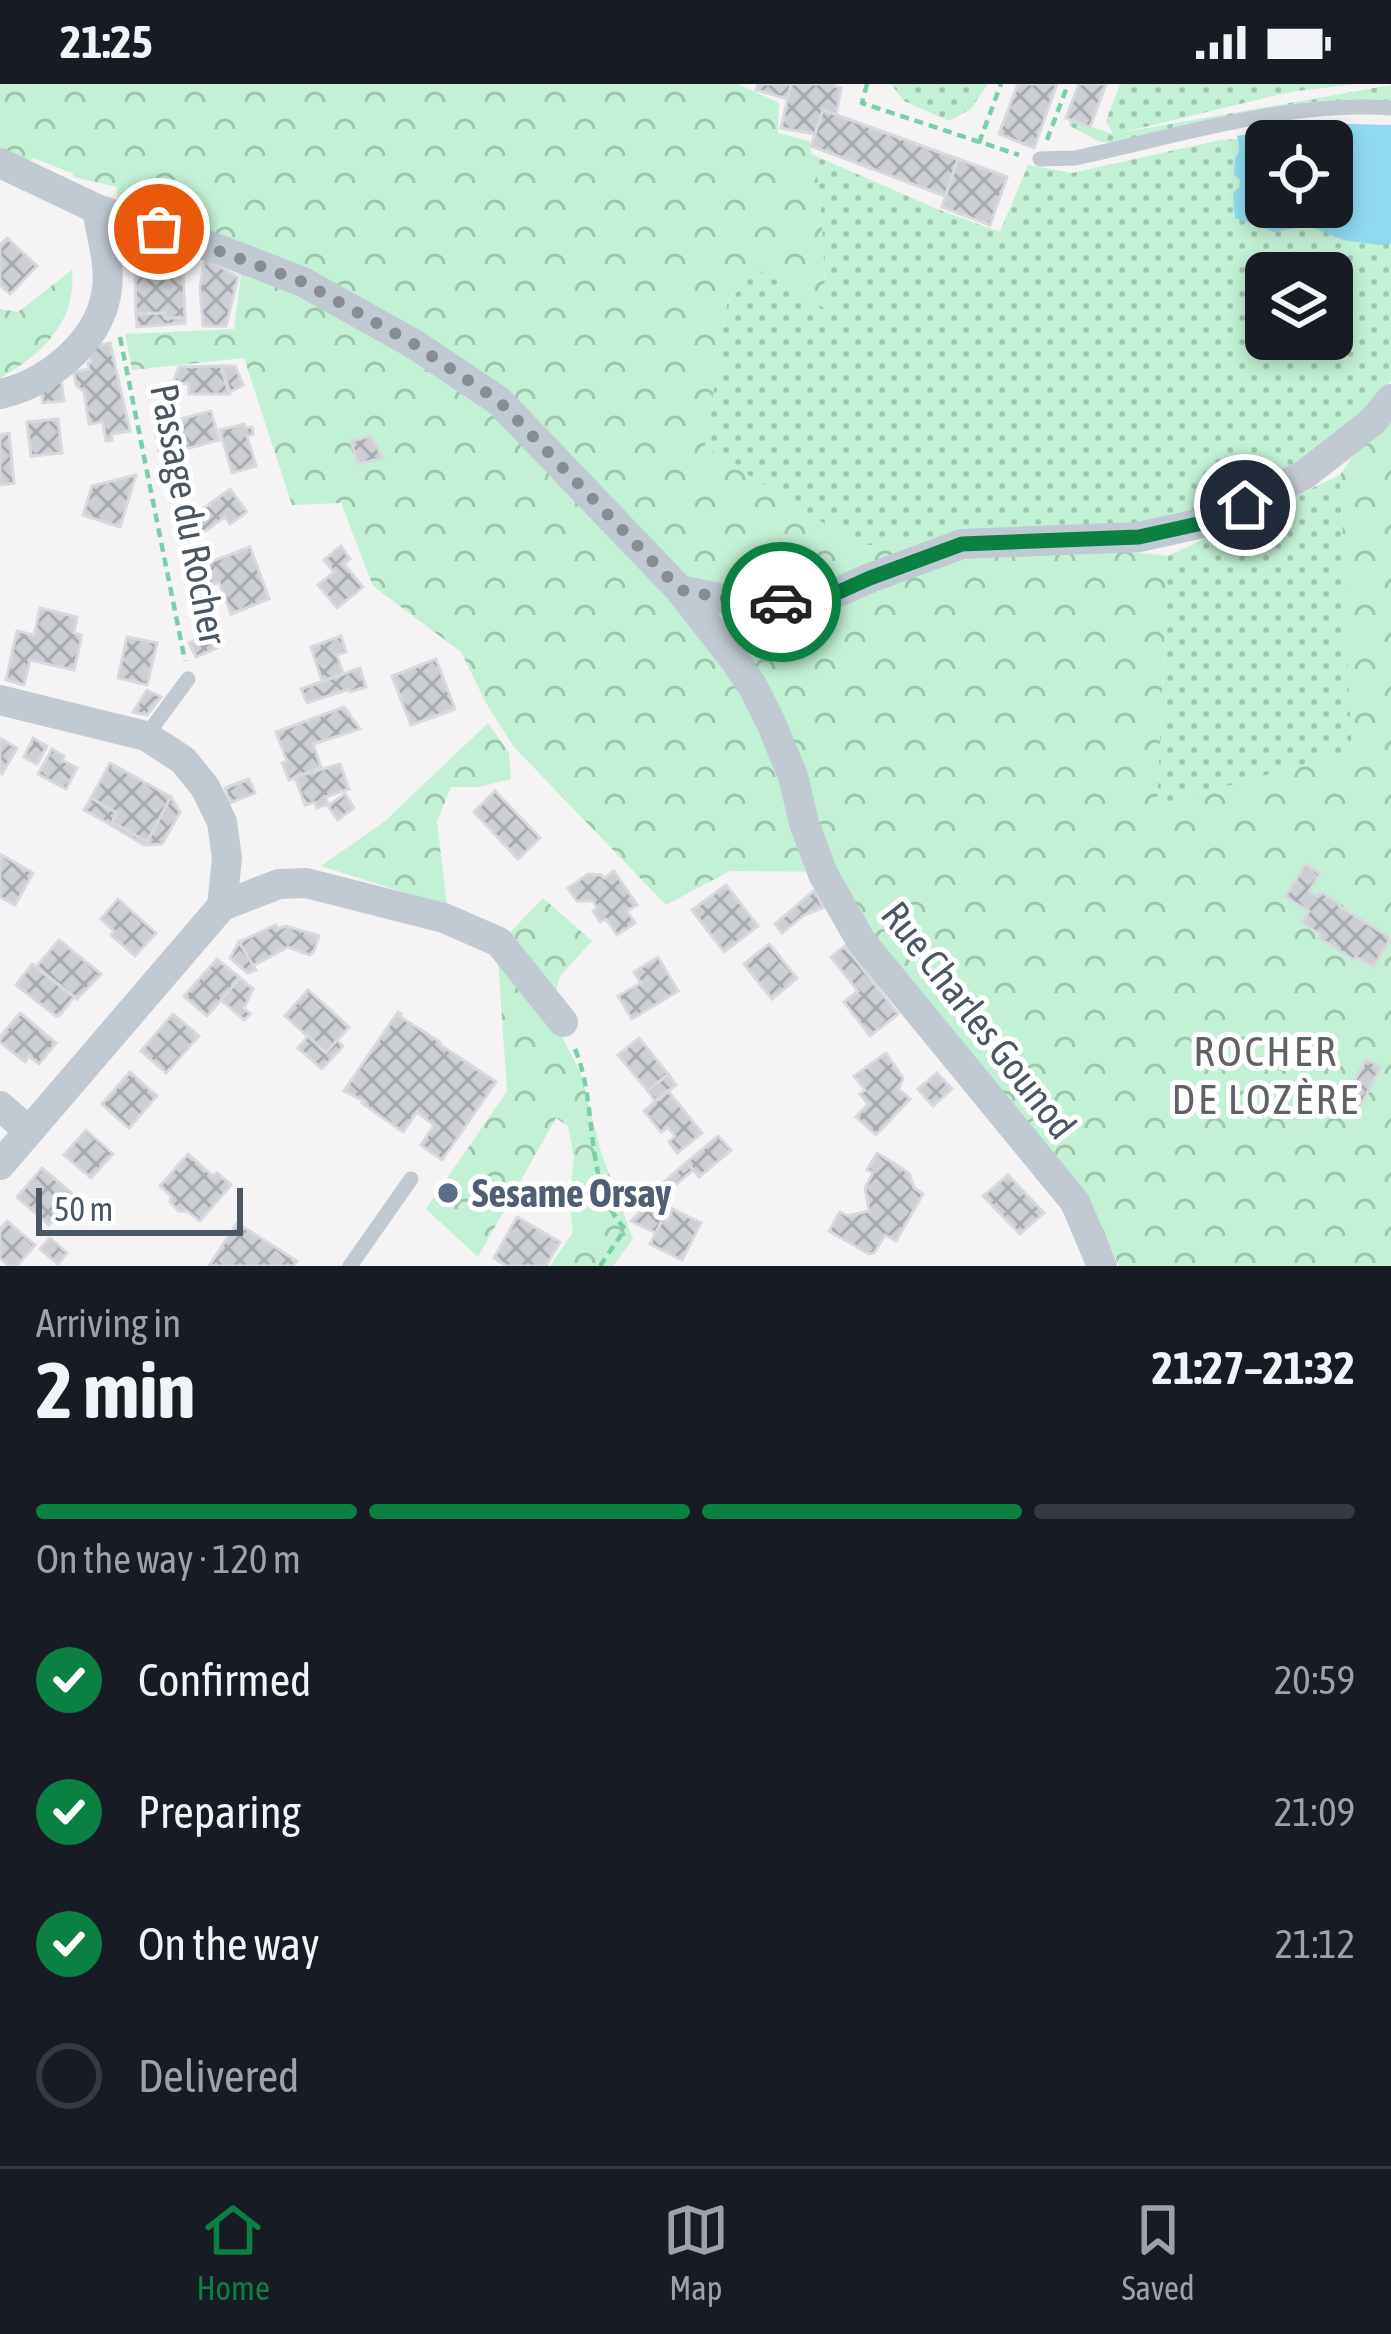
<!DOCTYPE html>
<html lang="en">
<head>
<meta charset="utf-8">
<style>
  :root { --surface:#171b24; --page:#20242c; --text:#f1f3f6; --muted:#9ea1a6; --line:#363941; --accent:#0b8043 }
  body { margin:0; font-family:"Asap Condensed",sans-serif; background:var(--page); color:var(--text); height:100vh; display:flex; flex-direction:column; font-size:45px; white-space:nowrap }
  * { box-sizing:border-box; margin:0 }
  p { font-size:39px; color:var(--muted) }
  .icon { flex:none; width:66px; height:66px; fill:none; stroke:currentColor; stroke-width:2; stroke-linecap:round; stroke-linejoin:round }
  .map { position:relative; height:1182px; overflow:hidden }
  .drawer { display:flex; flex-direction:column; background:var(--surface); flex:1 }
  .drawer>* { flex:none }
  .tools { position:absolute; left:1245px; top:36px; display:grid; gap:24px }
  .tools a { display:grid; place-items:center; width:108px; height:108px; border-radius:18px; background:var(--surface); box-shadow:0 6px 18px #0003; font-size:60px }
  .scale { position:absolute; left:36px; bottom:30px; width:207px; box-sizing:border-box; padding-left:12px; border:6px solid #4a5661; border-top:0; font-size:33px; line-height:42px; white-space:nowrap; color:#4a5661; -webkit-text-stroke:9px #fff; paint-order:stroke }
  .pin { position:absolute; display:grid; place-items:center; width:102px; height:102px; color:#fff; margin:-51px; border:6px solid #fff; border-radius:50%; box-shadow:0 3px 12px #0007 }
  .courier { position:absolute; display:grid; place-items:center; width:120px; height:120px; margin:-60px; border:9px solid #0b8043; border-radius:50%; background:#fff; color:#222; box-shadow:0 3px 15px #0007 }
  .head em { font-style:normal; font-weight:700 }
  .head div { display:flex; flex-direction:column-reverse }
  .head { display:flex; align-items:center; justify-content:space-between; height:204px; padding:0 36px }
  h1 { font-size:78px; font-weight:700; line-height:90px }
  .bar { display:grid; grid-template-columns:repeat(4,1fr); gap:18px 12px; align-content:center; height:144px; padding:0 36px }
  .bar i { height:15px; border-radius:9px; background:var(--line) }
  .bar .active { background:var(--accent) }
  .bar p { grid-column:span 4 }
  ol { padding:0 36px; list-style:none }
  li { display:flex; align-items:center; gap:36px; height:132px }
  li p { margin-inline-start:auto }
  li .icon { padding:12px; border-radius:50%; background:var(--accent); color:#fff; stroke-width:4 }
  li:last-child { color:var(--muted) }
  li i { width:66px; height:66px; border:6px solid var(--line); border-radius:50% }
  .status { display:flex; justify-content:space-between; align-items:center; height:84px; padding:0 60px; background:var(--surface); direction:ltr }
  .status svg { height:33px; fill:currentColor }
  .dock { display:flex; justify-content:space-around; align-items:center; height:168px; border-top:3px solid var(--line); background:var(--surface); font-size:33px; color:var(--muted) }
  .dock a { display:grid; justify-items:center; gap:6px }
  .dock .active { color:var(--accent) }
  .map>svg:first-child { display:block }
  .grass { fill:url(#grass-dots); fill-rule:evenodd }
  .forest { fill:url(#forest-crowns) }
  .water { fill:#90daee; fill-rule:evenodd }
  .building { fill:url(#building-cross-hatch); stroke:#d7d9de; stroke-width:3 }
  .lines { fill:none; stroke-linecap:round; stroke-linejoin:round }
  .path { stroke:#7ad0a6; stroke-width:4.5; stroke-dasharray:9 6; stroke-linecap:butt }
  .service { stroke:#c1cad2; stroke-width:15 }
  .minor { stroke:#c1cad2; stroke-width:30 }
  .done { stroke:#868d94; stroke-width:12; stroke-dasharray:0 21.6 }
  .route { stroke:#0b8043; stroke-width:15 }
  .service-dot { fill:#5c6f8a; stroke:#fff; stroke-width:4.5 }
  .labels { text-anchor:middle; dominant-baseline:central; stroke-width:10; stroke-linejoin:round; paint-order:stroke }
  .street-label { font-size:39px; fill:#4a5661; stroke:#fff }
  .service-label { font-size:39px; font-weight:bold; fill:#4e5e75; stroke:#fff; text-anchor:start }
  .neighbourhood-label { font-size:42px; letter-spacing:3px; fill:#5f6368; stroke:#fff }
</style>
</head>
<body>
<div class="status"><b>21:25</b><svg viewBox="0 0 49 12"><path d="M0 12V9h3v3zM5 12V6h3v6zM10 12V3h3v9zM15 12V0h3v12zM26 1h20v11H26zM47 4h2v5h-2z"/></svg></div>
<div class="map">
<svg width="1391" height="1182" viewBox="0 0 1391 1182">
  <defs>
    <pattern id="grass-dots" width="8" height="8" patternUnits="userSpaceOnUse" patternTransform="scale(3)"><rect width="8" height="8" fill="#c3f1d5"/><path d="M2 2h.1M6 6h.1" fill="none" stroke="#a0c6b0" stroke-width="1.8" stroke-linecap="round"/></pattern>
    <pattern id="forest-crowns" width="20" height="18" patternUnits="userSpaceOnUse" patternTransform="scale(3)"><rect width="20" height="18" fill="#c3f1d5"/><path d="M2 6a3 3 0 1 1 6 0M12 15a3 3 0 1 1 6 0" fill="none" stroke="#a0c6b0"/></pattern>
    <pattern id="building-cross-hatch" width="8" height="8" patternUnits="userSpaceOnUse" patternTransform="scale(3)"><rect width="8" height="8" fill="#cdcfd5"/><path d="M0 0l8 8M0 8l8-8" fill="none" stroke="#a8abb0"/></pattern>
  </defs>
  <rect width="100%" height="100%" fill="#f5f3f3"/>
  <g class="grass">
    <polygon points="891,0 988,0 971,25 949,37 904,17"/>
    <polygon points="1120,0 1354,0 1290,8 1120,49 1391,1 1391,19 1123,61 1098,57 1070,42 1068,35 1113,50 1106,37"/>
    <path d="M1391,48V296L1378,316L1314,370L1212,426L1138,442L993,450L859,462L705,363L727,219L758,185L826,224L820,106L811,70L942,127L1000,148L1028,81L1072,89L1220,56ZM1266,57H1332V123H1266ZM1266,189H1332V255H1266Z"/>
    <polygon points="1340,391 1352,667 1157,722 1168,472"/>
  </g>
  <g class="forest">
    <polygon points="0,0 738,0 779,19 778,49 809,57 820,106 826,225 758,186 727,218 705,363 859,462 993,450 1168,472 1157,722 1352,667 1340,391 1391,315 1391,1182 1119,1182 1113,1168 1081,1113 867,850 833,788 730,787 666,821 514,663 486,619 461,568 373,502 341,419 292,421 244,274 132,286 125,250 234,245 241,192 199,168 116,167 117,103 74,93 72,89 33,74 26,80 0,67"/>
    <path d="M72,186C77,237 42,271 0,294V225L18,228Z"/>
    <polygon points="488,639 509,669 511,695 478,703 451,703 437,738 447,822 321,782 385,737"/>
    <polygon points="543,814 592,857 560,892 550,929 581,990 601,1068 633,1155 613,1182 550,1182 573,1148 569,1114 574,1074 568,1042 556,1034 478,1173 426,1125 507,1007 497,862"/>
  </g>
  <path class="water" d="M1317,39L1391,41V160L1379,161L1343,156L1309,142L1274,148L1235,134L1233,110L1239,103L1240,96L1234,90L1235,74L1240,66L1237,52ZM1266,57H1332V123H1266Z"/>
  <g class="building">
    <polygon points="758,0 791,0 788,15 756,6"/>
    <polygon points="791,0 830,0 841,4 836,31 823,26 815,50 781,44"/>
    <polygon points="1018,0 1057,0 1034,64 999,50"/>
    <polygon points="1079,0 1106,0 1090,43 1066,34"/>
    <polygon points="823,26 958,75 945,112 811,62"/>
    <polygon points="958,75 1007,93 990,141 942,123"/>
    <polygon points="7,154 37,182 10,210 0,201 0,161"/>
    <polygon points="205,174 238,193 226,242 203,242 200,203"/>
    <polygon points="183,185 185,234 165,234 165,229 136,230 135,187"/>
    <polygon points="165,229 165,234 185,234 185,239 137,243 136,230"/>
    <polygon points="110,259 130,347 111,350 112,356 106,357 103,338 89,340 84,308 76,301 74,288 89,285 88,279 91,278 89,264"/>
    <polygon points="221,282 235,282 243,301 230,308"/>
    <polygon points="221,282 229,310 189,310 189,300 173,299 179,283"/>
    <polygon points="60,288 64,317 43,319 40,302"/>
    <polygon points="211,327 219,356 160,372 154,342"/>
    <polygon points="58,335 62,369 31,372 27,338"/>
    <polygon points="244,340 246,344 252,343 253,350 247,352 256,382 232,389 220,346"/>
    <polygon points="9,349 14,399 0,401 0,351"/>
    <polygon points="371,352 383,374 358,380 351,357"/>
    <polygon points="136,391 120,443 83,431 92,402"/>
    <polygon points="230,405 247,428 230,440 225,433 189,458 178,443"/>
    <polygon points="341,462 350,475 344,480 363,503 337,524 318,501 334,488 324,476"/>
    <polygon points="250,463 269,515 231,530 219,498 197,507 189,486"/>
    <polygon points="40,524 77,533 74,549 81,551 81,556 74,586 30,576 24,601 6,596 17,547 34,551"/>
    <polygon points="215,547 221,562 196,573 189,559"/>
    <polygon points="341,552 346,568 337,571 343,590 322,597 311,563"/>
    <polygon points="127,553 157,559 147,601 118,594"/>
    <polygon points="436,575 455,625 411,641 392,592"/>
    <polygon points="360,584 366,603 350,608 349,605 307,619 301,605"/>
    <polygon points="147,606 161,613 147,631 133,628"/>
    <polygon points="344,623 360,645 313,660 321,683 289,696 282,679 287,677 276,648"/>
    <polygon points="0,654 17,664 2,690 0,689"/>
    <polygon points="33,654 47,662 37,680 24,673"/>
    <polygon points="52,665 64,672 62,676 77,684 66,705 38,690"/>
    <polygon points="110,679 171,713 147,758 112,738 117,729 91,714"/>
    <polygon points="340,680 349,705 325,713 328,720 317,724 315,718 305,721 295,693"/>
    <polygon points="249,695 255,709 230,719 225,704"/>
    <polygon points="495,707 540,754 518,775 474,728"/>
    <polygon points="345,710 354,724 338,736 328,722"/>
    <polygon points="171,713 180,728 162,760 144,761 111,741 112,738 147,758"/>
    <polygon points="91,714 117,729 111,741 84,726"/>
    <polygon points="0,770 33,789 15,821 0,813"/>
    <polygon points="1306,780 1320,790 1309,807 1318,813 1321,808 1340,820 1339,822 1391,854 1373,883 1356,873 1354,876 1319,854 1321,851 1302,839 1309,827 1285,813"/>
    <polygon points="614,787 637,821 627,827 635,839 617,851 606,835 600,838 593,827 597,824 593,817 577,817 568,804 588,790 601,791 604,794"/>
    <polygon points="726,801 758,842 724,868 692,826"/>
    <polygon points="815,806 823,824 804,831 782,849 775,840"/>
    <polygon points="118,815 156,849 135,872 111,851 114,847 101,835"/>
    <polygon points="276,841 278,845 286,842 319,852 314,867 310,871 288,863 252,882 239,858"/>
    <polygon points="59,856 101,890 77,915 36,883"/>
    <polygon points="239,858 256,886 248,889 230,874"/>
    <polygon points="769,860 797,894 772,915 744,880"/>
    <polygon points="845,862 898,930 870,952 844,918 858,907 831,873"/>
    <polygon points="658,873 678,907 632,935 618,912 641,899 634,888"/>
    <polygon points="217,875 240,894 207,932 184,912"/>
    <polygon points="32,880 74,913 59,932 56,932 16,901"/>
    <polygon points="240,894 253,905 244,924 250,930 244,936 221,916"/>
    <polygon points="308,906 349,943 326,969 285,932"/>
    <polygon points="398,928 401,930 399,932 440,958 439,960 496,998 442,1076 421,1061 434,1041 417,1028 403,1048 362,1019 364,1017 344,1007"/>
    <polygon points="20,929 56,959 39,980 29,972 25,978 0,958 0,953"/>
    <polygon points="173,930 199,952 166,989 141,967"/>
    <polygon points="308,952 326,969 337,956 343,962 322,985 298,964"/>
    <polygon points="639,954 668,990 648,1007 618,971"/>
    <polygon points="886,969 903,994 899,1005 910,1015 876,1051 856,1033 868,1020 860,1010 865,1006 854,992"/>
    <polygon points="1366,975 1381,983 1360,1023 1345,1015"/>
    <polygon points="130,988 157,1012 129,1044 102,1020"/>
    <polygon points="937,989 952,1005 933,1022 918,1005"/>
    <polygon points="668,990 676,1001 655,1017 648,1007"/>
    <polygon points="668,1007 702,1049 677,1069 669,1058 675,1052 668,1043 661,1048 644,1027"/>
    <polygon points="86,1046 113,1070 91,1094 64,1071"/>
    <polygon points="718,1052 731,1066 699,1093 687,1078"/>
    <polygon points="877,1069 909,1089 914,1104 923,1110 896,1157 885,1151 874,1169 869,1170 829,1147 840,1128 848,1132 869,1127 865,1104 873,1089 867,1086"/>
    <polygon points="188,1070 213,1092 217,1089 231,1101 200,1137 187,1127 179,1127 170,1118 171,1112 160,1102"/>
    <polygon points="687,1078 693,1086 674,1102 664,1098"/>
    <polygon points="42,1084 75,1112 49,1141 17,1113"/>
    <polygon points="1008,1091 1044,1129 1020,1150 983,1112"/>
    <polygon points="661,1120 673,1125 667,1137 663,1135 656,1149 631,1137 642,1126"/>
    <polygon points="673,1125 701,1139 682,1176 650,1160 663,1135 667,1137"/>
    <polygon points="517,1133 560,1158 546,1182 507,1182 494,1174"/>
    <polygon points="7,1137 35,1161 17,1182 9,1182 0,1174 0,1145"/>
    <polygon points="237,1139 297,1177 293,1182 209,1182"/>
    <polygon points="50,1154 67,1169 58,1180 40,1165"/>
  </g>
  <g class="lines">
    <g class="path">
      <polyline points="867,0 862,19 1019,71"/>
      <polyline points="1047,56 1068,0"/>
      <polyline points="979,59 1001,0"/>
      <polyline points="120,253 185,577"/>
      <path d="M575,965C599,1021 582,1098 625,1145L600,1182"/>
    </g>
    <g class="service">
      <path d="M1040,75L1075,74C1174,53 1290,16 1391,24"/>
      <polyline points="146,652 188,595"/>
      <polyline points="350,1182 411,1095"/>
    </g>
    <g class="minor">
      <polyline points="0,79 97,125 223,167 303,198 414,260 499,317 680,506 734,575 753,603 771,639 793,692 804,739 823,790 861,857 1075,1118 1102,1182"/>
      <path d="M0,310C46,300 97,260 106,211C112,183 101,152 97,125"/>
      <polyline points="680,506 724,515 811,520 870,494 962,460 1139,453 1216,436 1304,391 1372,338 1391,315"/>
      <polyline points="0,616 146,652 183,676 205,703 222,738 227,774 222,822"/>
      <polyline points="0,1022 29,1047"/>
      <polyline points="0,1081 222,822 279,800 306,799 444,834 499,858 563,938"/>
    </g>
  </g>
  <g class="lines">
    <polyline class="done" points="159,145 303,198 414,260 499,317 680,506 724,514 781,518"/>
    <polyline class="route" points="781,518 812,520 870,494 962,460 1139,453 1216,436 1245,421"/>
  </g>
  <circle class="service-dot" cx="448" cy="1109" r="12"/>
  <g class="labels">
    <g class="street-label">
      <text transform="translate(189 430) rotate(79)">Passage du Rocher</text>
      <text transform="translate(979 936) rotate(52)">Rue Charles Gounod</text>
    </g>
    <g class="service-label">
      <text x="472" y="1109">Sesame Orsay</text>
    </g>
    <g class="neighbourhood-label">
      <text x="1266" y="967">ROCHER<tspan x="1266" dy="48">DE LOZÈRE</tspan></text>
    </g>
  </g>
</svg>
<div class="tools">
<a><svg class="icon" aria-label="locate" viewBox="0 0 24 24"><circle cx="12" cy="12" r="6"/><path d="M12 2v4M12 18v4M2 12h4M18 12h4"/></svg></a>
<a><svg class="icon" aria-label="layers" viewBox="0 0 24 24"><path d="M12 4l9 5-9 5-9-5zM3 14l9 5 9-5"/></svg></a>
</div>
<div class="scale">50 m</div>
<div class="pin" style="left:159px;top:145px;background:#ea580c"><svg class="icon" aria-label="bag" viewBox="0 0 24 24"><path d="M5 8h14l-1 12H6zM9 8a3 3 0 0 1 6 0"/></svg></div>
<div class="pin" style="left:1245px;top:421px;background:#1f2937"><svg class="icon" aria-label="home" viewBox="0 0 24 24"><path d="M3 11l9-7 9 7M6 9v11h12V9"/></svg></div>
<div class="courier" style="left:781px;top:518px"><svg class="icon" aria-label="car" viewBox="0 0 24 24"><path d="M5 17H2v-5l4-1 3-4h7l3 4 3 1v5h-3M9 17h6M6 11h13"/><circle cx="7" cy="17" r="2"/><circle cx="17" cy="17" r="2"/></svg></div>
</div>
<section class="drawer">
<div class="head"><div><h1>2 min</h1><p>Arriving in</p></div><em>21:27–21:32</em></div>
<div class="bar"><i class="active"></i><i class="active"></i><i class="active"></i><i></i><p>On the way · 120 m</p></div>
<ol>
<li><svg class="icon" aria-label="check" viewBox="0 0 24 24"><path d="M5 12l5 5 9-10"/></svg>Confirmed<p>20:59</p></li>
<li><svg class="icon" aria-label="check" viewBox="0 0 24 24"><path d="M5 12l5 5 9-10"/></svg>Preparing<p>21:09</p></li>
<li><svg class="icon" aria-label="check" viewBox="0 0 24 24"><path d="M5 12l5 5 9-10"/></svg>On the way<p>21:12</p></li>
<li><i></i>Delivered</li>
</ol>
</section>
<nav class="dock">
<a class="active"><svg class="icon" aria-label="home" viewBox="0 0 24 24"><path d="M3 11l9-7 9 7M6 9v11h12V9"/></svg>Home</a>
<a><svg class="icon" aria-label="map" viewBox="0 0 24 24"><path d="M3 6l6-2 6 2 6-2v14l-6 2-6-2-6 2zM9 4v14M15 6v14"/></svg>Map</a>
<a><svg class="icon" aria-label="saved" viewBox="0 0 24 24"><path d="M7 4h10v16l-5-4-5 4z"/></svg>Saved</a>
</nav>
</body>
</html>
